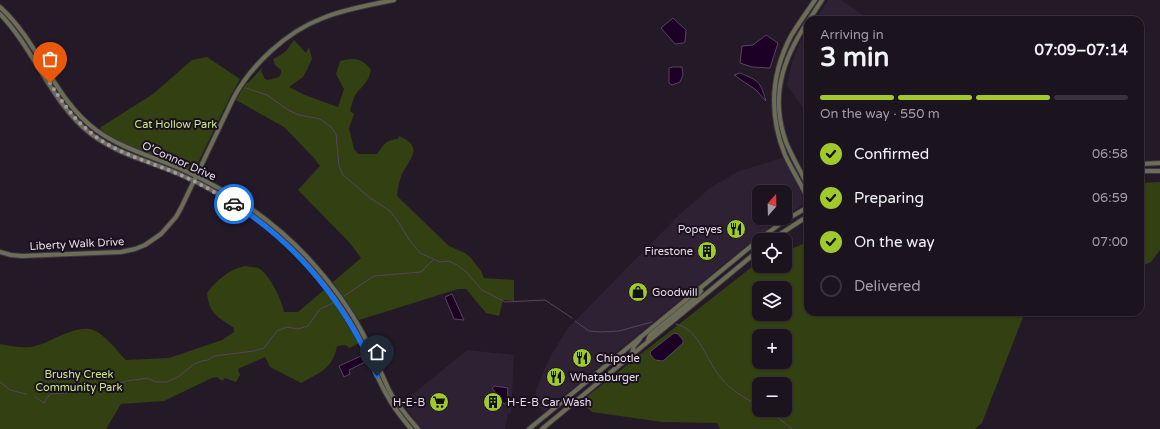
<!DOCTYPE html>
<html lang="en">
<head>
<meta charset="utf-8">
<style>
  :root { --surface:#1b131d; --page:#241c26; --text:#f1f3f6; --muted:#a09ea4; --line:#39323b; --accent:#a0c92b }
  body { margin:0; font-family:"Varela Round",sans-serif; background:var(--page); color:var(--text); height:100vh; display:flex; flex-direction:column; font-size:15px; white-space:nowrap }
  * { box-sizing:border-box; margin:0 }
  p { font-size:13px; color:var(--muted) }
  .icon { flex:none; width:22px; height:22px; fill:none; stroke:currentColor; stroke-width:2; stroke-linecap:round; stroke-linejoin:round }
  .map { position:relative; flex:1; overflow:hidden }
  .drawer { position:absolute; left:804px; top:16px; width:340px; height:300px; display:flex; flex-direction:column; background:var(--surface); border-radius:12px; box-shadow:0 1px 3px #0004,0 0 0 1px var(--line) }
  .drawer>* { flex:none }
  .needle { width:26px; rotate:20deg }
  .buttons { position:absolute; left:752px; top:185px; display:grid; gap:8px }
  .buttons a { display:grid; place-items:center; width:40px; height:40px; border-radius:8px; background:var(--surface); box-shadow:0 1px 3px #0004,0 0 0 1px var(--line); font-size:20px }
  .pin { position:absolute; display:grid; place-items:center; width:34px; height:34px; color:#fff; margin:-41px -17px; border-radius:50% 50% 50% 0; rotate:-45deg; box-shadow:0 0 4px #0007 }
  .pin .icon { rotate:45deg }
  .courier { position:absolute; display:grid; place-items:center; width:40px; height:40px; margin:-20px; border:3px solid #1a73e8; border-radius:50%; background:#fff; color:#222; box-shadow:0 1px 5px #0007 }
  .overview em { font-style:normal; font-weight:700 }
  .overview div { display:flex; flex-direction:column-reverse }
  .overview { display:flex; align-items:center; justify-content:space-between; height:68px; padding:0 16px }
  h1 { font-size:26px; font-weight:700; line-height:30px }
  .bar { display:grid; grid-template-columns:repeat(4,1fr); gap:6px 4px; align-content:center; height:48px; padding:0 16px }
  .bar i { height:5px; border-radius:3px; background:var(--line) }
  .bar .selected { background:var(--accent) }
  .bar p { grid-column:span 4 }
  ol { padding:0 16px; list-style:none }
  li { display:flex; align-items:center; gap:12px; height:44px }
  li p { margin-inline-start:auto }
  li .icon { padding:4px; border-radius:50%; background:var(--accent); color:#111; stroke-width:4 }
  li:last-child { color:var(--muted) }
  li i { width:22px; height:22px; border:2px solid var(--line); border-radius:50% }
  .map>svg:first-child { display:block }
  .built { fill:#2f2134 }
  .green { fill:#334011; fill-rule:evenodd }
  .water { fill:#1c0025; stroke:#584360 }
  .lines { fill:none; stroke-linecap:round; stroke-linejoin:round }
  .stream { stroke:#584360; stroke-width:1 }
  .secondary-casing { stroke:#3d3540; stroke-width:6 }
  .secondary { stroke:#6c6d57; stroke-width:4 }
  .done { stroke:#a199a4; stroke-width:4; stroke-dasharray:0 7.2 }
  .route { stroke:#1a73e8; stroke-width:5 }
  .labels { text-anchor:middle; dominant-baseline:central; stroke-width:4; stroke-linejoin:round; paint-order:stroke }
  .park-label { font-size:11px; fill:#caeb85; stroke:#1a101e }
  .street-label { font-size:11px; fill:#e5dee8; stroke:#1a101e }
  .poi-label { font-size:11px; fill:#e5dee8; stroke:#1a101e; text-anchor:start }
</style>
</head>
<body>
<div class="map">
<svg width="1160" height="429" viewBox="0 0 1160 429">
  <rect width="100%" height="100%" fill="#241927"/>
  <g class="built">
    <polygon points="828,0 841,0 870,20 815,20"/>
    <polygon points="808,30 808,115 787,85 792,62 801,40"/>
    <polygon points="782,158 784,159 806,203 785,216 785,192 759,192 759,218 782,218 754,239 545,411 542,411 538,406 536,399 536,390 550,357 568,328 679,215 710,188 737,172"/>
    <polygon points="467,350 514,355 511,413 508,413 505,429 422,429 402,403"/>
  </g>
  <g class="green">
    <path d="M294,40L306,53L309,47L312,59L307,70L303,77L289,87L305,95L338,107L344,89L336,74L340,61C353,57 363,58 371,70C368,85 359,87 354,98C352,102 351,107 350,111L354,114L349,128L354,149L358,154H377C384,145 385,140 398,139L399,136C424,147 411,157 402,174C399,181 398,188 397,196L449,246L465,253L470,257L481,271L484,278L514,280V301L503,300L499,316L486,313L466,289H458L359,320L333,282L361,258L349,242L298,190L320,166L314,158L284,127L236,100L246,83H248L263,67L261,71L265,79L268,80L279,77L281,73V70L275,65L273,59L279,56L286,51Z"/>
    <polygon points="207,57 240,79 230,97 193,173 125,145 100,131 101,127 153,94 192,60"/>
    <polygon points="1160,182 1160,250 1151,262 1140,267 1140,183"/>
    <path d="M807,242L805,261L808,263V312H1025L982,423L975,429H720L717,423L662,422L592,412L580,402L753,266L759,263V266H785V252ZM759,288H785V314H759ZM759,336H785V362H759ZM759,384H785V410H759Z"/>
    <path d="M245,266C249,267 254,267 258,268C269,273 282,300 284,312H298L325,289L359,343L350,348L345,345L337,346C333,369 319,373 301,383L270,367L265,357L238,369L240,375L236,382L225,378L222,381L217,377L212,378L164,401L121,404L106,429H0V344C10,346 21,348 31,347C50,344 69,327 89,329C102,330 117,351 126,360L169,358L222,340L234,332V328C218,317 209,314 207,293C217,280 228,270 245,266Z"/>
  </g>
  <g class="water">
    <polygon points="673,18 686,30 685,42 683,43 675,44 661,28"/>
    <polygon points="766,35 778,43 770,68 752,67 740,63 742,46 753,45"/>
    <polygon points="673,67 682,67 683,75 680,82 672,85 669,83 669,68"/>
    <path d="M740,73C759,81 760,81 766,101L756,90L734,75Z"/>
    <polygon points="452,294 464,320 454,319 445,297"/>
    <polygon points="674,333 678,334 683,340 683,343 663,361 655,360 650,354 651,351"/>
    <polygon points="361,356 365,362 349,370 350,374 344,377 339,366"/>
    <polygon points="495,386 508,388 507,402 504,404 492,388"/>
  </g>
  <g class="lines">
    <g class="stream">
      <polyline points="246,88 267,95 288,110 299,115 320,119 331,127 336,134 339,166 343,175 370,198 390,211 399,223 410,241 420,253 440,262 449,261 457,265 466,272 482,290 505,302 545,300 572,318"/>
      <polyline points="344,296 374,276 421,272 433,260"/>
      <polyline points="575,321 589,331 602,332 619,331 652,322"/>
      <path d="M676,324C701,330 706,362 722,379C732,391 745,398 759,406"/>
      <polyline points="0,382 10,390 26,394"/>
      <polyline points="35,397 44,403 50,394 65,393 72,390 85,390 96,384 117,385 126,381 141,379 147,378 156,382 167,382 178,377 194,364 202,361 208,360 214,356 254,351 264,348 277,331 287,327 298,329 308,326 320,309 333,303"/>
      <polyline points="765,410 781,420 792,429"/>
    </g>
    <defs>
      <g id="secondary">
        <path d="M0,7C39,42 53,98 96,130C121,148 151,156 179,168C228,190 273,220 309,259C330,282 349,307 363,334C373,352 380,371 389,390C396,404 408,417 418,429"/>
        <path d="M0,14C35,50 51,103 91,134C117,154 149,161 179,174C223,193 266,222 300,257C325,283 347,314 363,345C372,362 378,381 388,397C394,409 403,419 411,429"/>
        <polyline points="809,20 822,0"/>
        <path d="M808,21C782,60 770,97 786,142C792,157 801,172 808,186"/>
        <polyline points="1140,164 1160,163"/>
        <polyline points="1140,171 1160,171"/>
        <path d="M808,199C801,184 792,170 785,155C769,115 771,74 791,36C798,24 807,12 815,0"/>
        <polyline points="771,240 808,216"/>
        <path d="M0,252L11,255L22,256L121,252L135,249L145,245L161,234L176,217L181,208L233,99C251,65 286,32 323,18C345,9 370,5 394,0"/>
        <polyline points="648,340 650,335 695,298 701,291 699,289"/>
        <polyline points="632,353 634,346 640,339"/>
        <polyline points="529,429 761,238 784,221 808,207"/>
        <polyline points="542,429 759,250"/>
      </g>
    </defs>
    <use href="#secondary" class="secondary-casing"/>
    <use href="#secondary" class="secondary"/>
  </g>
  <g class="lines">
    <path class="done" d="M50,83C62,102 73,118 90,132C115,153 148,161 178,174C198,182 216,193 234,204"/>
    <path class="route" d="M234,204C299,245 347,306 377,376"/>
  </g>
  <defs>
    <symbol id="restaurant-disc" viewBox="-11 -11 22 22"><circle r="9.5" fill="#a0c92b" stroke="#1a101e"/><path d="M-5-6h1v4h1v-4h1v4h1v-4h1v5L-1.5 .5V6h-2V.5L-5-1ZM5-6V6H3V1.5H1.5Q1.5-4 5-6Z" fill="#111"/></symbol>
    <symbol id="building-disc" viewBox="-11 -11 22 22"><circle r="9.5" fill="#a0c92b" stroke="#1a101e"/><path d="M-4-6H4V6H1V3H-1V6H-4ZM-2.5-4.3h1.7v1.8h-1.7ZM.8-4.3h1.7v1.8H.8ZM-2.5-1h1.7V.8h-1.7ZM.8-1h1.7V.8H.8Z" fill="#111"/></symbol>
    <symbol id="shop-disc" viewBox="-11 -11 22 22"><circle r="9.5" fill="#a0c92b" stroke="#1a101e"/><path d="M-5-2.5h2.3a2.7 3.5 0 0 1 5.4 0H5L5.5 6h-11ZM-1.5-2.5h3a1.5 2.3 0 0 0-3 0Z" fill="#111"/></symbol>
    <symbol id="supermarket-disc" viewBox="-11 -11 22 22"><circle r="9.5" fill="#a0c92b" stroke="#1a101e"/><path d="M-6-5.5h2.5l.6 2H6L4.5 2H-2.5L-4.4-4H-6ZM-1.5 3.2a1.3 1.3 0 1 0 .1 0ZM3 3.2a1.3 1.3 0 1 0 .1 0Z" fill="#111"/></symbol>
  </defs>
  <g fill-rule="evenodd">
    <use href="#restaurant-disc" x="725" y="218" width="22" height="22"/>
    <use href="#building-disc" x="696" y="240" width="22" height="22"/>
    <use href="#shop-disc" x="627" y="281" width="22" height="22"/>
    <use href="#restaurant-disc" x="571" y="347" width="22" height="22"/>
    <use href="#restaurant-disc" x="545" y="366" width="22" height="22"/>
    <use href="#supermarket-disc" x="428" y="391" width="22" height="22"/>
    <use href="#building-disc" x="482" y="391" width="22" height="22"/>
  </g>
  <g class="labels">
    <g class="park-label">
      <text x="176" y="124">Cat Hollow Park</text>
      <text x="79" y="374">Brushy Creek<tspan x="79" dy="13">Community Park</tspan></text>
    </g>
    <g class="street-label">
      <text transform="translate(179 161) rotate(24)">O'Connor Drive</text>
      <text transform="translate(77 244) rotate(-3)">Liberty Walk Drive</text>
    </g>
    <g class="poi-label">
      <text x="722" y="229" text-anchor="end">Popeyes</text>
      <text x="693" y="251" text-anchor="end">Firestone</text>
      <text x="652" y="292">Goodwill</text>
      <text x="596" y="358">Chipotle</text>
      <text x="570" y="377">Whataburger</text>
      <text x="425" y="402" text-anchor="end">H-E-B</text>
      <text x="507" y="402">H-E-B Car Wash</text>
    </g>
  </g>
</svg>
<div class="buttons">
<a><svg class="needle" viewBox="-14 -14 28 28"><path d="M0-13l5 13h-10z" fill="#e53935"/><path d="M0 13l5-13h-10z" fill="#a09ea4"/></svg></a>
<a><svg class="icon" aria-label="locate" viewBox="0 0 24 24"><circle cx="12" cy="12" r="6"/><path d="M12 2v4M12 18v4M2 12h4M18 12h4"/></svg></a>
<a><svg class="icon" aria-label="layers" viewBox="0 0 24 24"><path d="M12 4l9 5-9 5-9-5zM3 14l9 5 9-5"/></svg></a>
<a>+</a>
<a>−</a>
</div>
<div class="pin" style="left:50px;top:83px;background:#ea580c"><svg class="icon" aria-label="bag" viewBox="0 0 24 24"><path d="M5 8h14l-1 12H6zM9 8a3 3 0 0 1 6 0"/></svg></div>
<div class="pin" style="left:377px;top:376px;background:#1f2937"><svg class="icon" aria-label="home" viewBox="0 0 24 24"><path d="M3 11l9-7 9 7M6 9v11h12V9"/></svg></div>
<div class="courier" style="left:234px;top:204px"><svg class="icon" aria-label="car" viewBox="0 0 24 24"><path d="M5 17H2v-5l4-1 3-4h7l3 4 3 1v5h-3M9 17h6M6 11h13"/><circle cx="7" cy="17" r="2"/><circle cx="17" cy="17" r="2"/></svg></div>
<section class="drawer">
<div class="overview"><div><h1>3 min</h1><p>Arriving in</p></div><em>07:09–07:14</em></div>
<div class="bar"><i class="selected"></i><i class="selected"></i><i class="selected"></i><i></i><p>On the way · 550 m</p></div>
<ol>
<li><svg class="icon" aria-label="check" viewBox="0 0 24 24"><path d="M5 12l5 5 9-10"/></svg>Confirmed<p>06:58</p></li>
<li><svg class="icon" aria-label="check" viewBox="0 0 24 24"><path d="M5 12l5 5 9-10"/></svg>Preparing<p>06:59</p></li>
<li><svg class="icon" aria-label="check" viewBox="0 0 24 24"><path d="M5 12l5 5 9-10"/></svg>On the way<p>07:00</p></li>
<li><i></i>Delivered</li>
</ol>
</section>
</div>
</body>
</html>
